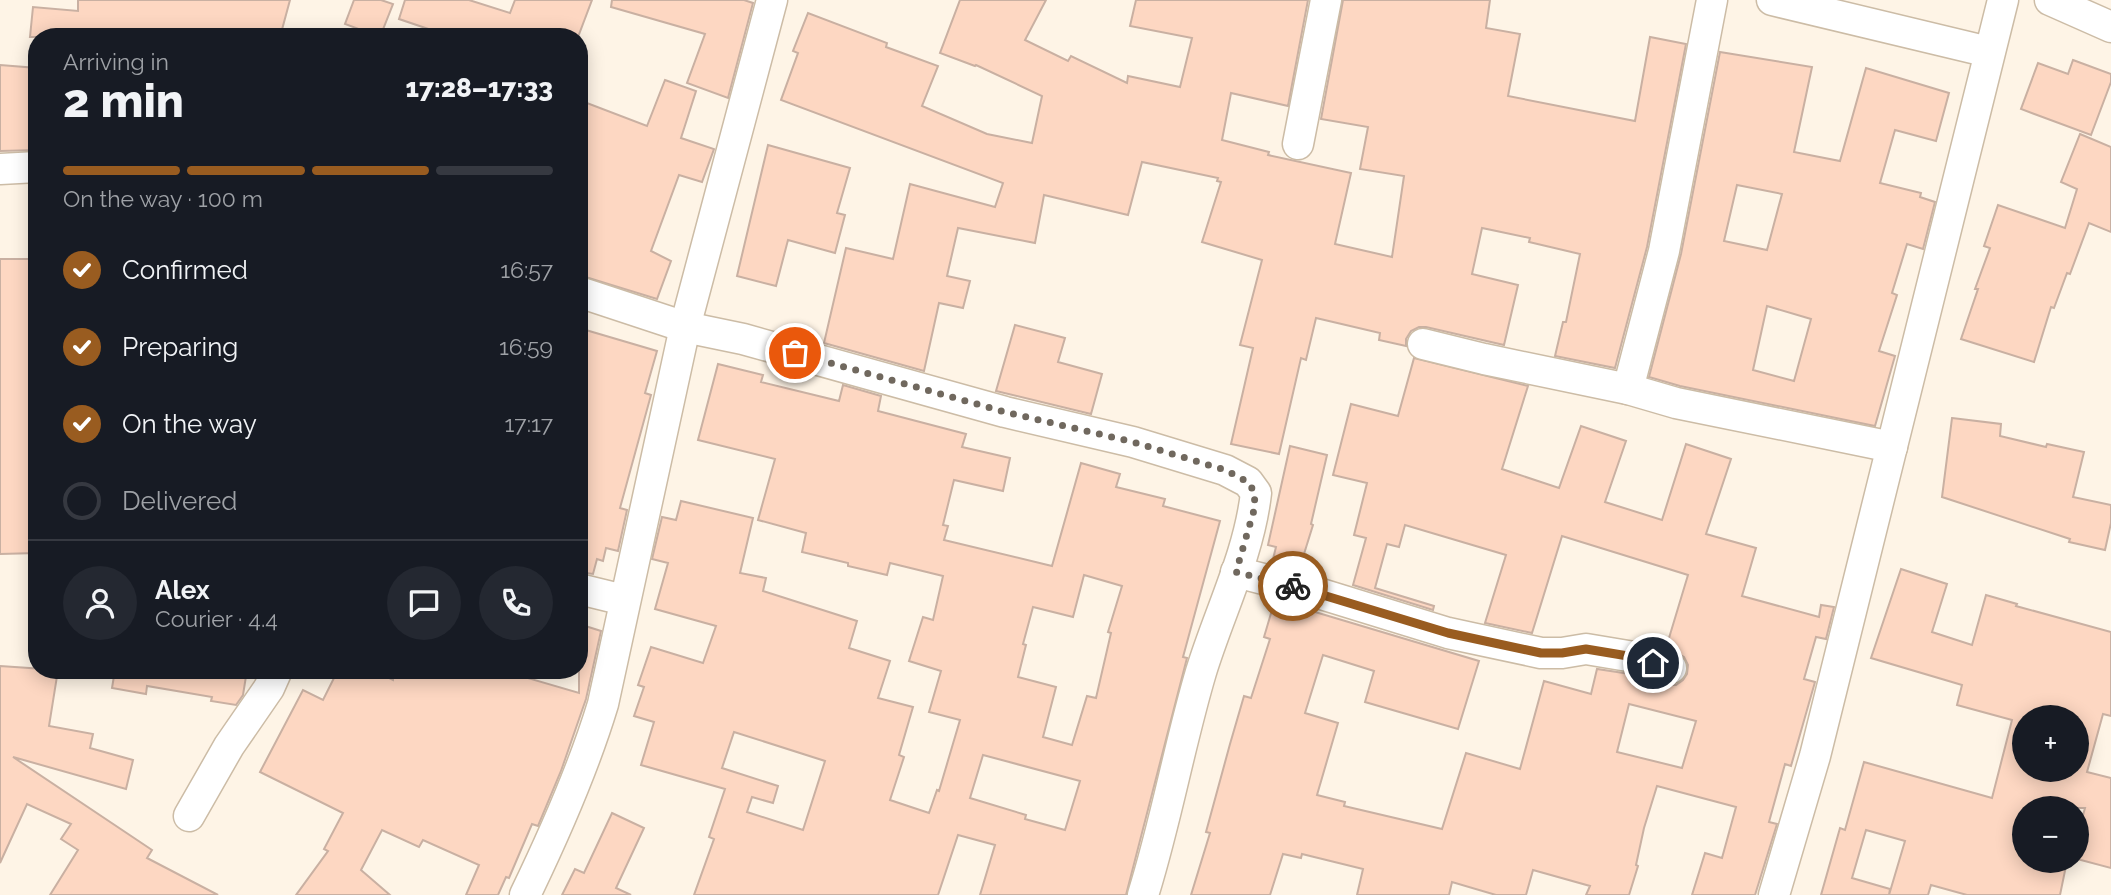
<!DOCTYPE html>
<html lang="en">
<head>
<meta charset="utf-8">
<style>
  :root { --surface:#171b24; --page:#242831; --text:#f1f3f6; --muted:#9ea1a6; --line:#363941; --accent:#995c20 }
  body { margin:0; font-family:Raleway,sans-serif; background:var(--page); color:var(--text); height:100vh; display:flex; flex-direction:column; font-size:26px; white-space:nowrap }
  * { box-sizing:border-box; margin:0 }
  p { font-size:23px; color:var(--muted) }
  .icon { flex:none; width:38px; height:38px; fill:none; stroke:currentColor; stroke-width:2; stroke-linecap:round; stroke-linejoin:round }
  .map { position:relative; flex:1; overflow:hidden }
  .details { position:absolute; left:28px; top:28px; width:560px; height:651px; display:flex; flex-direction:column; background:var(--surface); border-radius:28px; box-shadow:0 4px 18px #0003 }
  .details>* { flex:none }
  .buttons { position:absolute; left:2012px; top:705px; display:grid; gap:14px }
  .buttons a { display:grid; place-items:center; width:77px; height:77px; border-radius:50%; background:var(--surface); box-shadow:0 4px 18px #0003; font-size:35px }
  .pin { position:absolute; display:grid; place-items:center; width:60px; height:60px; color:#fff; margin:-30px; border:4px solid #fff; border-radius:50%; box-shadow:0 2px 7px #0007 }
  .courier { position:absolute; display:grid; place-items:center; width:70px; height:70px; margin:-35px; border:5px solid #995c20; border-radius:50%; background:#fff; color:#222; box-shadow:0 2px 9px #0007 }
  .headline em { font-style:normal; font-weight:800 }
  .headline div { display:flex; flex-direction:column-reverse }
  .headline { display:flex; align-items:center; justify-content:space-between; height:119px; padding:0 35px }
  h1 { font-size:46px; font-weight:800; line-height:52px }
  .bar { display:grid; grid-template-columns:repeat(4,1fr); gap:10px 7px; align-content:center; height:84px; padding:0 35px }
  .bar i { height:9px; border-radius:5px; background:var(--line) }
  .bar .on { background:var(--accent) }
  .bar p { grid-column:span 4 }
  .line { display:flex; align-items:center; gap:18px; padding:0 35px; border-top:2px solid var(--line) }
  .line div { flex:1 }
  .round { display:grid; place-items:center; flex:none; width:74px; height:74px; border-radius:37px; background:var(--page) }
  ol { padding:0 35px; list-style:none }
  li { display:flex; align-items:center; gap:21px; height:77px }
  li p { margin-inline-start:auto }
  li .icon { padding:7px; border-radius:50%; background:var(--accent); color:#fff; stroke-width:4 }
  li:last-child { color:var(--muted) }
  li i { width:38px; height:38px; border:4px solid var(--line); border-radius:50% }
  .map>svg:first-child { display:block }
  .building { fill:#fdd7c2; stroke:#c9b0a2; stroke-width:2; fill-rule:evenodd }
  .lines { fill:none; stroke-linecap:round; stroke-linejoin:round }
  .minor-casing { stroke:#ccbca6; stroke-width:33 }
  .minor { stroke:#fff; stroke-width:30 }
  .done { stroke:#70685e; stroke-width:7; stroke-dasharray:0 12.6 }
  .route { stroke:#995c20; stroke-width:9 }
</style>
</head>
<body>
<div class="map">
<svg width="2111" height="895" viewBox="0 0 2111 895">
  <rect width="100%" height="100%" fill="#fef4e6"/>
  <g class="building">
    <polygon points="78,0 290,0 280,37 30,37 33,7 78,11"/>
    <polygon points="354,0 381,0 393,4 380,37 345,24"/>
    <polygon points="405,0 469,0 510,13 515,0 592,0 578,37 452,37 399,19"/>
    <polygon points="612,0 744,0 753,3 728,98 687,83 705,34 611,7"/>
    <polygon points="960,0 1046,0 1025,40 1068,61 1071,56 1127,83 1128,76 1180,87 1192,38 1130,26 1136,0 1308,0 1288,106 1231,93 1222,140 1269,152 1268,155 1351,173 1335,244 1392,257 1404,176 1360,169 1368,127 1321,119 1343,0 1490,0 1486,28 1520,34 1508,96 1635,121 1650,37 1686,44 1647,247 1615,368 1555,356 1563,322 1566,322 1580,254 1529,242 1530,238 1482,228 1472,274 1518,285 1504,345 1426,327 1419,327 1411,331 1406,339 1406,346 1379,340 1380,333 1316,318 1306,360 1301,358 1279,454 1231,444 1253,348 1240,345 1262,260 1202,242 1221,182 1217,181 1218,178 1142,162 1128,215 1044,195 1035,243 958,228 947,276 970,281 963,308 939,303 924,371 824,343 846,248 893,259 910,184 995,207 1003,183 781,100 798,53 793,51 808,13 887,43 886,47 938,66 922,106 987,134 1032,143 1042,96 976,65 975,66 940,53"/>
    <path d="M1720,52L1812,67L1794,152L1840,161L1866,68L1949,93L1936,141L1895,130L1880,183L1921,193L1920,197L1935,202L1923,249L1907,244L1892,293L1897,295L1879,351L1895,356L1875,426L1680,386L1649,377L1681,254ZM1737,185L1782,194L1767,250L1724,241ZM1767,306L1811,319L1794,381L1753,370Z"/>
    <polygon points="2073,60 2111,74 2111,82 2091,135 2021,109 2038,63 2068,74"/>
    <polygon points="0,65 37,68 37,150 0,151"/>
    <polygon points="665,80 696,91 681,138 714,149 702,182 679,175 651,251 671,261 657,299 579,275 579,100 647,126"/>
    <polygon points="2080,134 2111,147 2111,232 2089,223 2070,274 2067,273 2054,308 2051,307 2034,362 1961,339 1978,289 1975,289 1990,248 1984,246 1998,205 2065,228 2077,189 2061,182"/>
    <polygon points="768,145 850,168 837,213 845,215 835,253 788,240 776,286 737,276"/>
    <polygon points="0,259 33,259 33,315 36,315 36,406 34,406 33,464 37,464 37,553 0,554"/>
    <polygon points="1015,325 1065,338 1058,362 1102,374 1091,414 996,391"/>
    <polygon points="579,328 657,351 645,393 651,395 620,508 627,510 618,551 606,548 603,561 597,559 593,574 579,572"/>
    <path d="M1414,358L1528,386L1502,469L1559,488L1581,426L1626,441L1605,502L1662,520L1686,444L1731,459L1706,534L1756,548L1742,596L1819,617L1821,605L1834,607L1826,639L1816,637L1804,679L1815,682L1791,766L1785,764L1769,822L1777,824L1755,895H1692L1705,853L1722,858L1736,807L1657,786L1644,828L1636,865L1638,866L1629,895H1586L1590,886L1533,870L1526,895H1496L1452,882L1449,895H1357L1363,869L1302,854L1301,858L1283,854L1270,895H1191L1210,833L1206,832L1230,744L1244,696L1251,698L1270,639L1264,637L1275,600L1479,661L1458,729L1365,702L1374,671L1323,655L1305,713L1338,723L1317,795L1345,802L1344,806L1442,829L1466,753L1520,769L1544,681L1591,694L1597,669L1630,674L1667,685H1676L1683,680L1687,674L1688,665L1684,657L1666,648L1688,575L1562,536L1532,633L1485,623L1506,555L1405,525L1399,547L1387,544L1375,588L1434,606L1433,610L1353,585L1366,538L1354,535L1367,483L1333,475L1351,404L1398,416ZM1629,704L1696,721L1682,768L1617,752Z"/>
    <path d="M718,364L763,375L761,382L839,401L843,385L881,396L878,411L966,434L962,447L1010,458L1003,491L954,480L943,525L948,526L944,540L1052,566L1081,463L1120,474L1116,487L1165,499L1163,506L1220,521L1183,657L1187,658L1126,895H980L995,845L958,835L938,895H694L714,839L709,837L725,789L641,765L654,722L634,716L644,687L638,685L651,647L703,663L716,626L655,609L668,563L652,559L662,517L676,520L681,501L753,518L740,573L766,578L763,591L857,621L849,648L890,661L878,698L913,707L899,755L904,757L890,800L929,813L937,790L939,791L960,720L929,712L941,671L909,661L923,617L933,620L943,576L890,563L887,575L848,566V563L802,552L806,533L758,520L775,459L698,440ZM1084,575L1122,586L1108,632L1111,633L1096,698L1087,696L1072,745L1043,737L1056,687L1018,677L1026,645L1023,644L1033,607L1073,617ZM734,732L825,761L803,830L747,812L752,797L773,803L778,786L722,768ZM983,755L1080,781L1065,830L1025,819L1026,815L970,798Z"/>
    <polygon points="1952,418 2001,424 2000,436 2046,447 2047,444 2084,452 2073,497 2111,505 2111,523 2105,550 2069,542 2070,539 1942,497"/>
    <polygon points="1290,446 1327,455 1311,524 1313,525 1299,570 1272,563 1276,547 1268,545"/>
    <path d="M1901,569L1947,584L1932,632L1972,645L1986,595L2017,604L2016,606L2111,632V716L2103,714L2087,772L2111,778V868L2077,859V837L2085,808H2025V861H2067L2060,895H1967L1931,885L1928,895H1889L1905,841L1866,830L1852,878L1890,889L1889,895H1821L1840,828L1845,830L1864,762L1992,798L2012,720L1957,705L1962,685L1871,658ZM2025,718H2077V770H2025Z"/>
    <polygon points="579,624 601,631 586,699 561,771 538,826 532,824 509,878 506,877 498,895 466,895 479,865 423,840 419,847 382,830 361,870 390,895 296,895 328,851 324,849 343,813 260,772 303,690 323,700 338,670 373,670 393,680 394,670 500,670 579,693"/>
    <polygon points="0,666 58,670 49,726 93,734 90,748 133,760 126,789 13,757 152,850 147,858 218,895 50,895 78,850 61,839 71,824 27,804 0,863"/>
    <polygon points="115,670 247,670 243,695 236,705 211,701 212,697 147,686 146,694 112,688"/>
    <polygon points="612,813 644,828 616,888 631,895 562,895 575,869 584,873"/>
  </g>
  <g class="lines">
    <defs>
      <g id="minor">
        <polyline points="1772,0 1989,52"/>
        <polyline points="2050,0 2111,27"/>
        <polyline points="1298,144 1326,0"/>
        <polyline points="0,169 37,167"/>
        <path d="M579,292L685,327L743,339L1005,412L1133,442L1225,470L1248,482L1256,493C1249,555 1219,613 1201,672C1179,746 1166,822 1143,895"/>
        <polyline points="1423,344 1484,359 1628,389 1676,403 1892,447"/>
        <polyline points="1628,389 1664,251 1712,0"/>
        <polyline points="1236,572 1318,593 1448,633 1541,653 1562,653 1586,649 1634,657 1671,668"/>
        <polyline points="579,589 624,600"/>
        <polyline points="189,816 229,746 269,688 277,670"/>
        <path d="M525,895C555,833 583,770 603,704L685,327L772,0"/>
        <polyline points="1774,895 1815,756 2003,0"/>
      </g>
    </defs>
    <use href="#minor" class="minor-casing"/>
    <use href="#minor" class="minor"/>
  </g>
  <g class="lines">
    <polyline class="done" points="795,353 1005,412 1133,442 1225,470 1248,482 1255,493 1254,510 1236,572 1293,586"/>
    <polyline class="route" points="1293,586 1448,633 1541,653 1562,653 1586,649 1634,657 1653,663"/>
  </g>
</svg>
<div class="buttons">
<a>+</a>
<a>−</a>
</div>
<div class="pin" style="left:795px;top:353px;background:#ea580c"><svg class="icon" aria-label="bag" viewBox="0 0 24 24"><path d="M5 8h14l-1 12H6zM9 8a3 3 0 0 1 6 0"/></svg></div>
<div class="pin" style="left:1653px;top:663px;background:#1f2937"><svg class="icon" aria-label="home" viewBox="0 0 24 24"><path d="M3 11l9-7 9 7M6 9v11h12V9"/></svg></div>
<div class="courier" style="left:1293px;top:586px"><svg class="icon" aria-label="bike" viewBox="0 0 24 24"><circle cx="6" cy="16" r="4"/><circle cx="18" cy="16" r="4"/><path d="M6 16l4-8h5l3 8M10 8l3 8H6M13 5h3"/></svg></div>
<section class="details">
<div class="headline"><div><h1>2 min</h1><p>Arriving in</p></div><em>17:28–17:33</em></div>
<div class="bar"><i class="on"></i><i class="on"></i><i class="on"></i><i></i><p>On the way · 100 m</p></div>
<ol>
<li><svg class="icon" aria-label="check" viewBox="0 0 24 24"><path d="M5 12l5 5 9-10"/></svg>Confirmed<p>16:57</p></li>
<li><svg class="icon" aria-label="check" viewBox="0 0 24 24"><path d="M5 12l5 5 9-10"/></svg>Preparing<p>16:59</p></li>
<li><svg class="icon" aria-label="check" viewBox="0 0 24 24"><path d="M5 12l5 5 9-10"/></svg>On the way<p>17:17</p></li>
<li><i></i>Delivered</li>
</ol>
<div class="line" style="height:126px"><a class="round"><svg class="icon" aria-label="person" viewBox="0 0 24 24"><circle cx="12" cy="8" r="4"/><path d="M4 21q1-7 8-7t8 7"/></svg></a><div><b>Alex</b><p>Courier · 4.4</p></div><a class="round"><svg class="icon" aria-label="chat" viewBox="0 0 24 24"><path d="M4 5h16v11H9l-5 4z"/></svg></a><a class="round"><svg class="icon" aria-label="phone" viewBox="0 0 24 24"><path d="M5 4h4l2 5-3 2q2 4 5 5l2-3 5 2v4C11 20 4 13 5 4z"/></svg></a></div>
</section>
</div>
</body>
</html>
